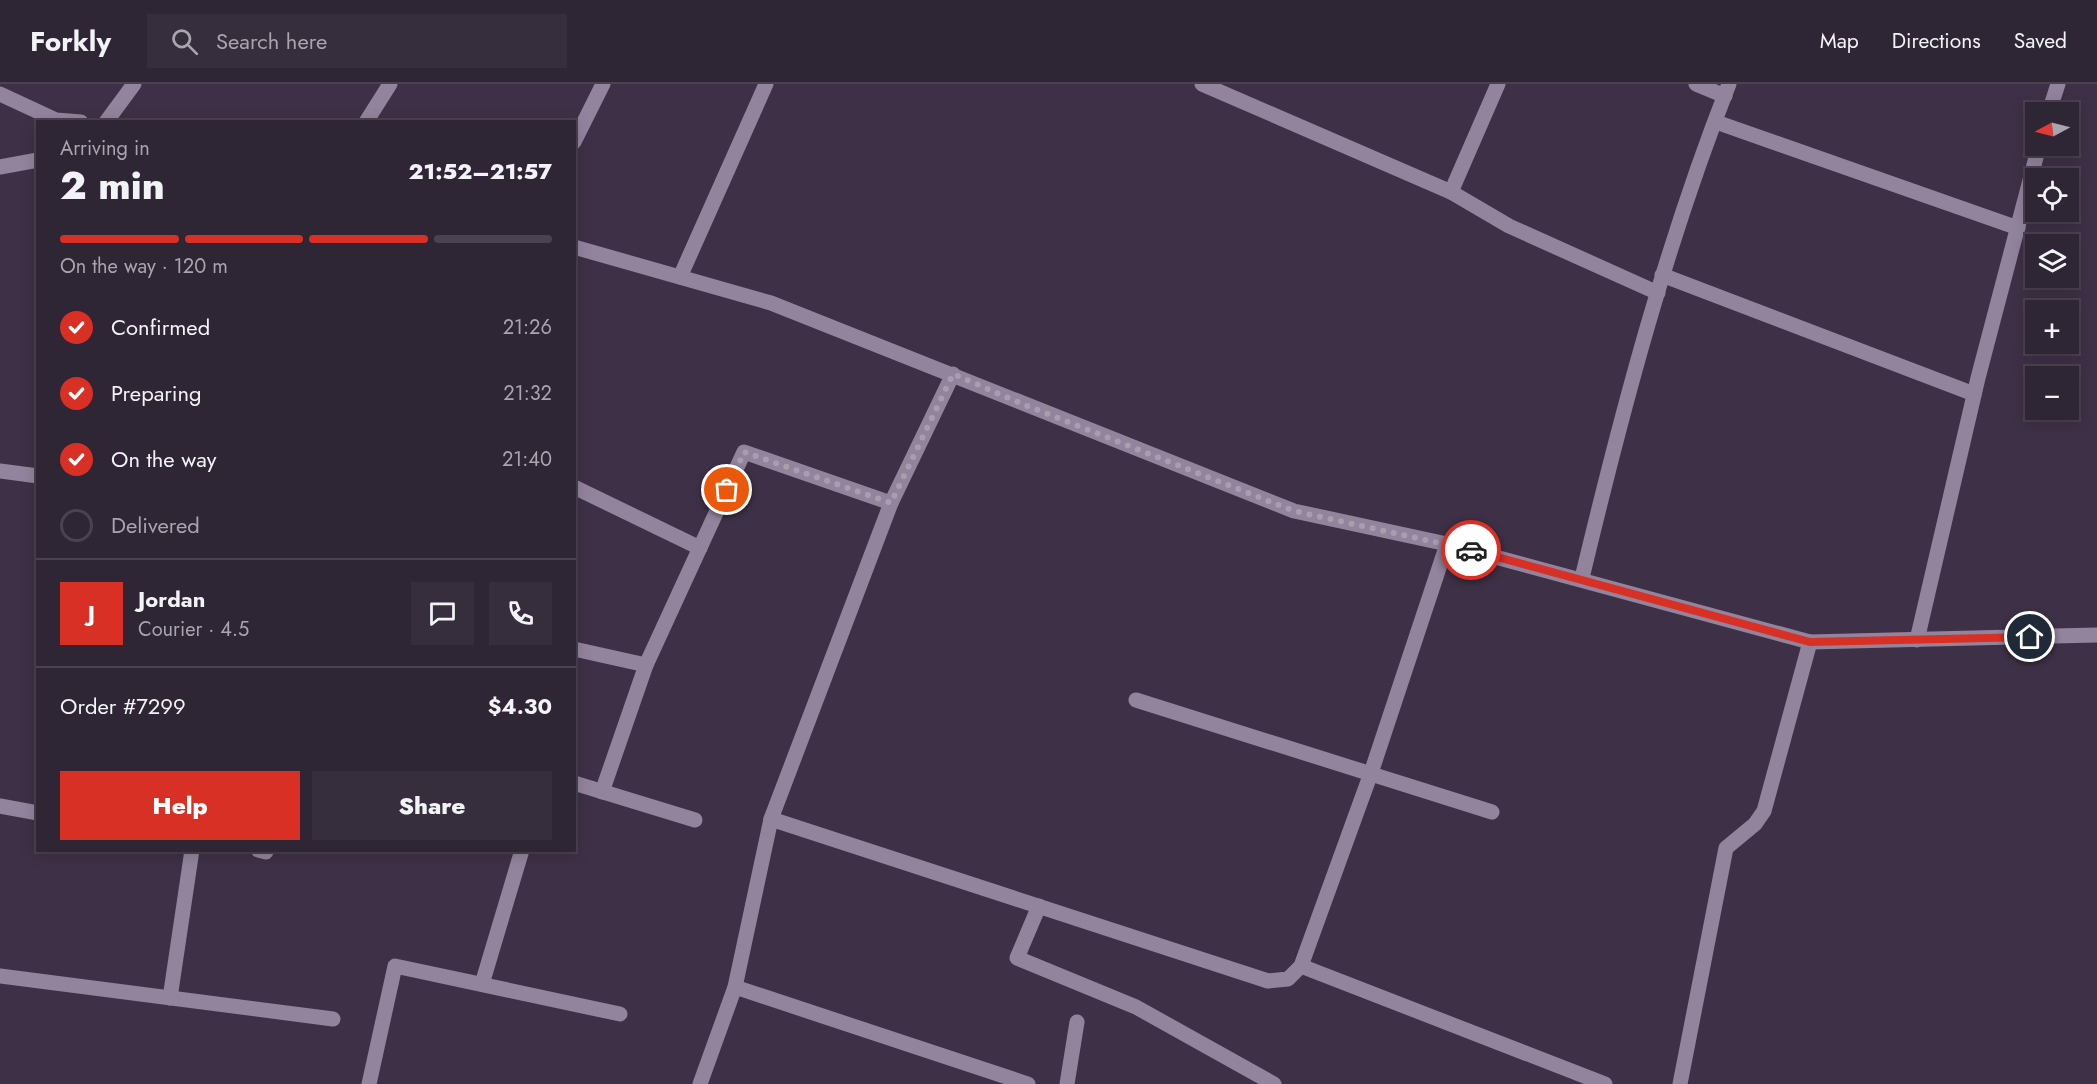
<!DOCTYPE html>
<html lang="en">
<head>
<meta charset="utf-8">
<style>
  :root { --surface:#2e2535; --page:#362d3d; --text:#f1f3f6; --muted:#a7a5ad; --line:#494250; --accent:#d93025 }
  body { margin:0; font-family:Jost,sans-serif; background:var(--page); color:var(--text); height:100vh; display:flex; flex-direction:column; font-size:22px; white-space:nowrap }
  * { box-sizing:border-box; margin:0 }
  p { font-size:20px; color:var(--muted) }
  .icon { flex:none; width:33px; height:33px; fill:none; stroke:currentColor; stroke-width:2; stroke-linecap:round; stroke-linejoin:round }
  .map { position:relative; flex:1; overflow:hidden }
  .side { position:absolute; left:36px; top:36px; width:540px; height:732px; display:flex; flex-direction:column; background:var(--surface); border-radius:0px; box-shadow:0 3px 15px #0003,0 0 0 2px var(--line) }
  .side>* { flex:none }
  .needle { width:39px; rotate:263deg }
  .fabs { position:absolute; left:2025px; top:18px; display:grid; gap:12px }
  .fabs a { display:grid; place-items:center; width:54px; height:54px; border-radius:0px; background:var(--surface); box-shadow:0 3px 15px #0003,0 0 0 2px var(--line); font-size:30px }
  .pin { position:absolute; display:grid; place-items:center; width:51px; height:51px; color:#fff; margin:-26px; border:3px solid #fff; border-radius:50%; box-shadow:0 2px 6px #0007 }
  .courier { position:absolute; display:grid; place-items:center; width:60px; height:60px; margin:-30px; border:4px solid #d93025; border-radius:50%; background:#fff; color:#222; box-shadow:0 2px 8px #0007 }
  .summary em { font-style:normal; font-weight:800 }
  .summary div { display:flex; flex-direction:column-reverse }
  .summary { display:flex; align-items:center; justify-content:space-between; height:102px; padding:0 24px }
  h1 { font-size:39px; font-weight:800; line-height:45px }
  .bar { display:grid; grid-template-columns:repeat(4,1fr); gap:9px 6px; align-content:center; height:72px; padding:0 24px }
  .bar i { height:8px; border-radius:4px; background:var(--line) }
  .bar .current { background:var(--accent) }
  .bar p { grid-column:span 4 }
  .line { display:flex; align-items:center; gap:15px; padding:0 24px; border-top:2px solid var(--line) }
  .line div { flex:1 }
  .round { display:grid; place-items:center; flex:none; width:63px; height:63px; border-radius:0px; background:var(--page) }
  ol { padding:0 24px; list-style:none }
  li { display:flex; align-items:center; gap:18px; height:66px }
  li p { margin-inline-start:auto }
  li .icon { padding:6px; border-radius:50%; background:var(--accent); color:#fff; stroke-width:4 }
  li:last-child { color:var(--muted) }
  li i { width:33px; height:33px; border:3px solid var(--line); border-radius:50% }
  .action { display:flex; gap:12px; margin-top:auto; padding:12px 24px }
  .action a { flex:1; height:69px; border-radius:0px; background:var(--accent); color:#fff; font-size:24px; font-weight:800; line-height:69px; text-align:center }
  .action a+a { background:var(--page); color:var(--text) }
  header { display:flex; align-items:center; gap:36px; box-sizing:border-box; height:84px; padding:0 30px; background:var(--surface); border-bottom:2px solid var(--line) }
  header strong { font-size:28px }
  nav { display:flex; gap:33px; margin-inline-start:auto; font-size:21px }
  .search { width:420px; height:54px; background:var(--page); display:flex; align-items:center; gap:15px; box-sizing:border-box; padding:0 21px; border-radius:0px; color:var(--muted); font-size:22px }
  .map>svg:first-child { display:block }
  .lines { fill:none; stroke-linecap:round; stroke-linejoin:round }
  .lane { stroke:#93849d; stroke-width:15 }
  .street { stroke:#93849d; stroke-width:15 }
  .done { stroke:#a89eae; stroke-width:6; stroke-dasharray:0 10.8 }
  .route { stroke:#d93025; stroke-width:8 }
</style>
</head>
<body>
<header>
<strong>Forkly</strong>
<div class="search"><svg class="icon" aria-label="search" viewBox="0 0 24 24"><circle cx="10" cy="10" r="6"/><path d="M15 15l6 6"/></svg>Search here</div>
<nav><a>Map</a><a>Directions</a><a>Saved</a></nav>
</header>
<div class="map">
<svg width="2097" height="1000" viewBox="0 0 2097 1000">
  <rect width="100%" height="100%" fill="#3e3147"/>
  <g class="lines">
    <g class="lane">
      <polyline points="574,699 695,736"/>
      <polyline points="482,900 522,766"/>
      <polyline points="170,914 192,766"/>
      <polyline points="369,1000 395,882 620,930"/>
    </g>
    <g class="street">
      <polyline points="1202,0 1451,108 1498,0"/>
      <polyline points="1696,0 1725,12"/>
      <polyline points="0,10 56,36 81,38"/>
      <polyline points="2049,28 2058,0"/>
      <polyline points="106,38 134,0"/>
      <polyline points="366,38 390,0"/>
      <polyline points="1716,38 2018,144"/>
      <polyline points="574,58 603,0"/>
      <polyline points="0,83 38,76"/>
      <polyline points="1451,108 1509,142 1658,209"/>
      <polyline points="574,163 771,219 1294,427 1447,460 1810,558 2097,551"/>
      <polyline points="1662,191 1974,310"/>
      <polyline points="680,193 766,0"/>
      <polyline points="0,387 38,392"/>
      <polyline points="574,403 700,464"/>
      <path d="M1582,494C1622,327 1666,160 1729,0"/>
      <polyline points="1917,556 1978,294 2039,62"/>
      <polyline points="574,565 646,581"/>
      <polyline points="1136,616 1492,728"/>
      <polyline points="602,708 646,581 744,368 891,419"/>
      <polyline points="0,722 38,729"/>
      <polyline points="771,735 1268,897 1288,895 1301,882 1371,689 1447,460"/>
      <polyline points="258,766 266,768"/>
      <polyline points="1039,822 1017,874 1136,923 1274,1000"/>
      <polyline points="1301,882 1605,1000"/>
      <polyline points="0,892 333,935"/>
      <polyline points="735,903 1028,1000"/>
      <polyline points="700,1000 735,903 771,735 891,419 953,290"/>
      <polyline points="1067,1000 1077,938"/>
      <polyline points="1680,1000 1726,764 1755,740 1764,727 1810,558"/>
    </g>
  </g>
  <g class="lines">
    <polyline class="done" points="727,406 744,368 891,419 953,290 1025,321 1294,427 1471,466"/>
    <polyline class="route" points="1471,466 1810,558 2030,553"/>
  </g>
</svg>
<div class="fabs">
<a><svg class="needle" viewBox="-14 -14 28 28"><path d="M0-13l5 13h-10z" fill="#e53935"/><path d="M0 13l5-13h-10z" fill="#a7a5ad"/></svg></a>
<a><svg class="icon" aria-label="locate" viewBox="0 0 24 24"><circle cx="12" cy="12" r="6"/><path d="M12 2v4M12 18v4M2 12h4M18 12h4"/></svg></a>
<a><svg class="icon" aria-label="layers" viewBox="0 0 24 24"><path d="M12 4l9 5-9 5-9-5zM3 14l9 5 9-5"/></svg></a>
<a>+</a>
<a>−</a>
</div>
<div class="pin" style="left:727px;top:406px;background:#ea580c"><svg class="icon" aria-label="bag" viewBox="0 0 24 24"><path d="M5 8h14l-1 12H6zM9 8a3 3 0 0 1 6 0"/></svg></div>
<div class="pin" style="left:2030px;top:553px;background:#1f2937"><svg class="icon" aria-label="home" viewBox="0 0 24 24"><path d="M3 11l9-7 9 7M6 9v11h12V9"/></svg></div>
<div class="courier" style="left:1471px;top:466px"><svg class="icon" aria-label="car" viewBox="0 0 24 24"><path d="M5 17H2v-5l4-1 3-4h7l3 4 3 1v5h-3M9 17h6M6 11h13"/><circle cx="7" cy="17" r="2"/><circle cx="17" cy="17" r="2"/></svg></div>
<section class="side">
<div class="summary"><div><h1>2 min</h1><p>Arriving in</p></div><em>21:52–21:57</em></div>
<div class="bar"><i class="current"></i><i class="current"></i><i class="current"></i><i></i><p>On the way · 120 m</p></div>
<ol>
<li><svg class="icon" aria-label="check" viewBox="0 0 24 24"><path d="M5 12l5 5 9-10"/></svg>Confirmed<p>21:26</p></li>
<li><svg class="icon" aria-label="check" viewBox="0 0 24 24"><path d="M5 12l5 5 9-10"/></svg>Preparing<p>21:32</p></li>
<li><svg class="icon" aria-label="check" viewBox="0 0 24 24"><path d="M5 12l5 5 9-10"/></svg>On the way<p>21:40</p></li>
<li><i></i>Delivered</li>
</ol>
<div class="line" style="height:108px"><b class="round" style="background:var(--accent);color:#fff">J</b><div><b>Jordan</b><p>Courier · 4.5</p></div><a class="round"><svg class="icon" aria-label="chat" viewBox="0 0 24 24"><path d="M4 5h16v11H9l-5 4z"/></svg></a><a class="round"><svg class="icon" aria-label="phone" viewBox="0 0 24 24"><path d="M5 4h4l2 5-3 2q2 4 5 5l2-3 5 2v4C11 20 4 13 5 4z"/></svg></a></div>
<div class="line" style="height:78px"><div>Order #7299</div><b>$4.30</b></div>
<div class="action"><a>Help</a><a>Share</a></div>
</section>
</div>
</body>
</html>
